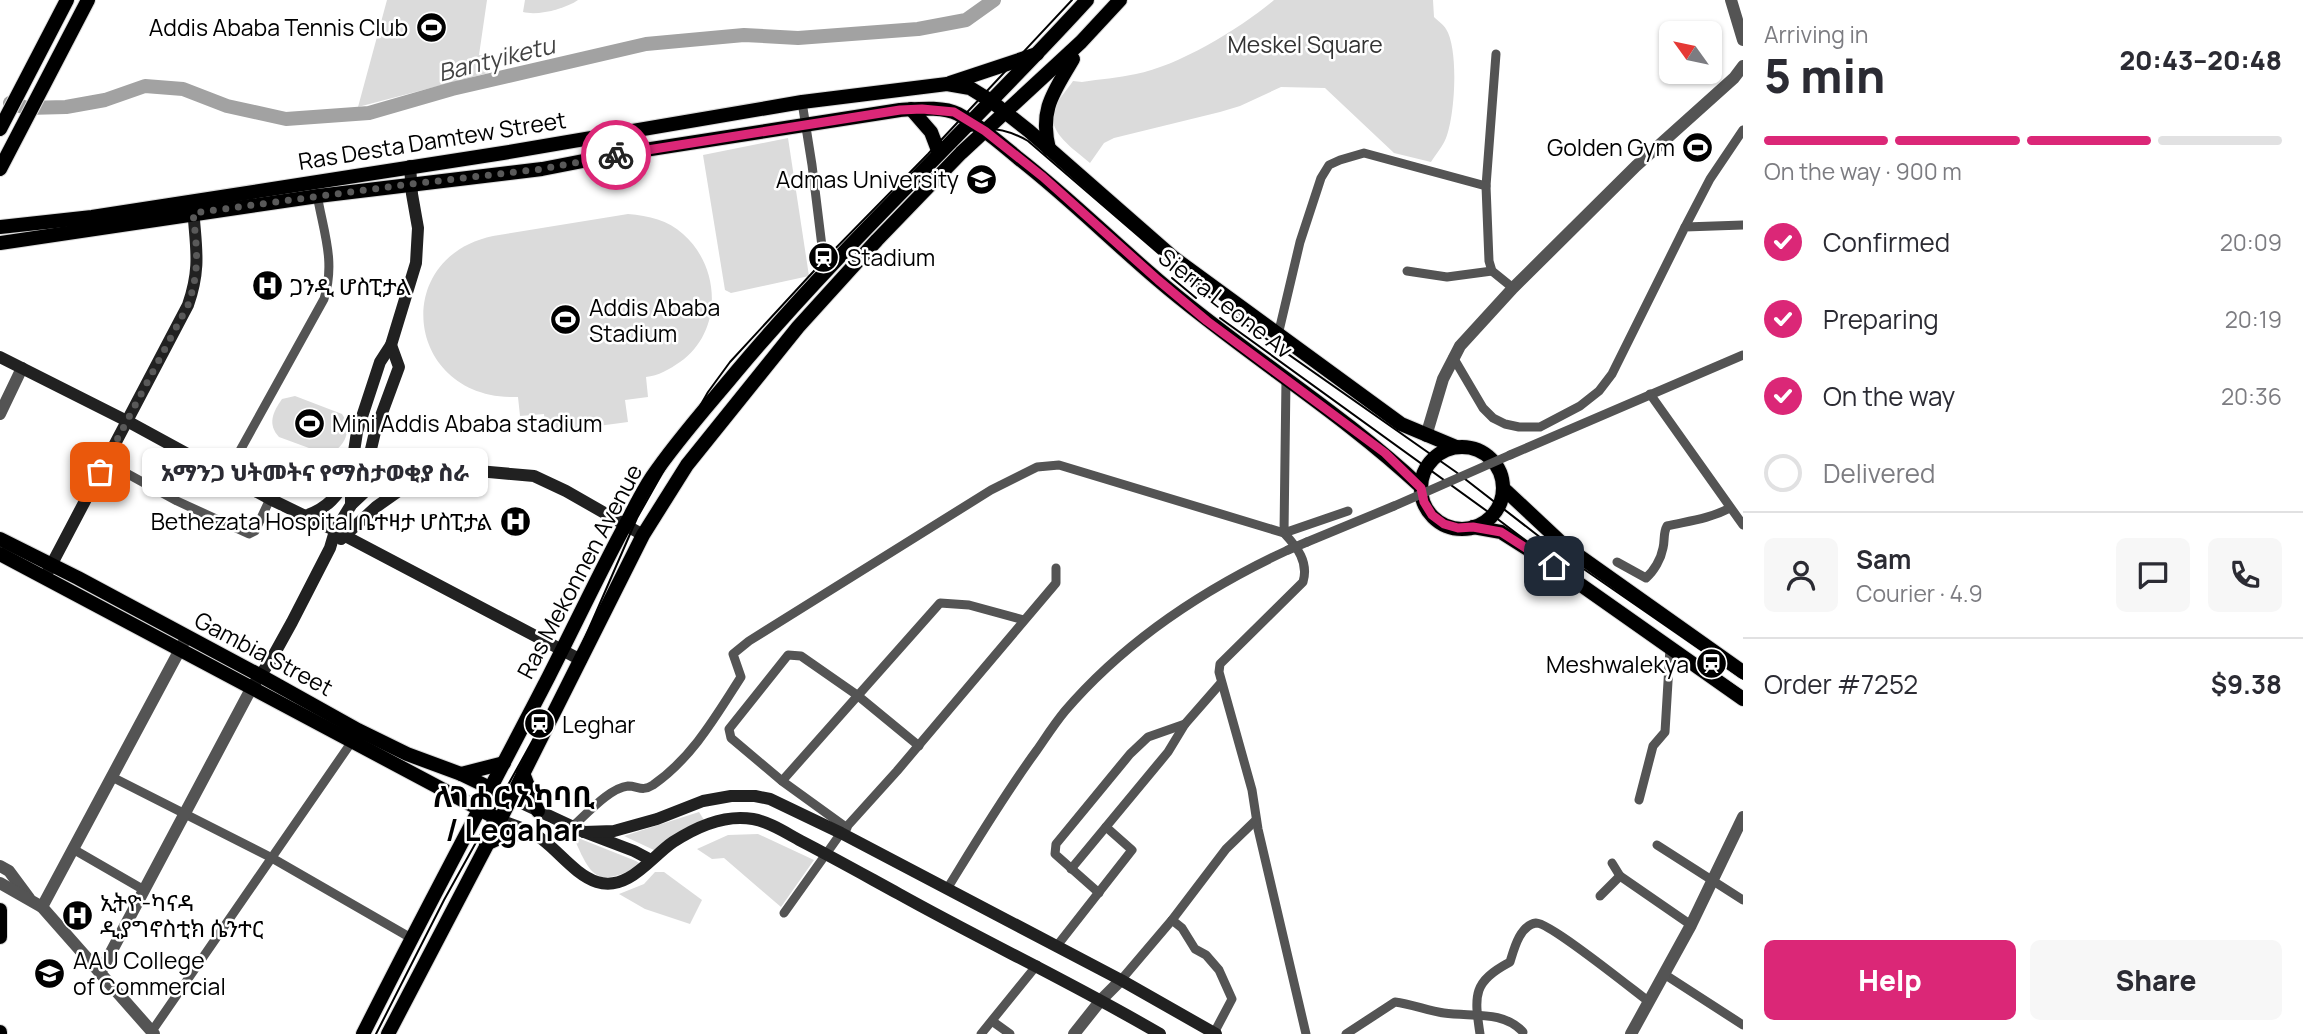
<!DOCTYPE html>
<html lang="en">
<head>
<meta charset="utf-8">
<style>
  :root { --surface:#fff; --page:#f7f7f7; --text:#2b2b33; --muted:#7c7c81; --line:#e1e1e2; --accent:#db2777 }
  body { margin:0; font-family:Manrope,"Noto Sans Ethiopic",sans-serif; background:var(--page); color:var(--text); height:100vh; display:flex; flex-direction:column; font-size:26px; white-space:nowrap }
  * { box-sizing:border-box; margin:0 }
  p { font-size:23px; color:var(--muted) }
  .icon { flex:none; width:38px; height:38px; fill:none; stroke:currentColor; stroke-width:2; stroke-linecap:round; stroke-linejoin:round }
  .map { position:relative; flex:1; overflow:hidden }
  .drawer { display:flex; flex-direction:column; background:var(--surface); width:560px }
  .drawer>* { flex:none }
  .needle { width:46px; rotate:303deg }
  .fabs { position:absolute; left:1659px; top:21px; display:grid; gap:14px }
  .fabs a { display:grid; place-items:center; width:63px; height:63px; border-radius:10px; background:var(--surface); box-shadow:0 2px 5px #0004; font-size:35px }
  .pin { position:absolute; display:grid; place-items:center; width:60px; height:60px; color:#fff; margin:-30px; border-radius:14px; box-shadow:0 4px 10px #0006 }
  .courier { position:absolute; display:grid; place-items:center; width:70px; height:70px; margin:-35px; border:5px solid #db2777; border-radius:50%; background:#fff; color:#222; box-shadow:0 2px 9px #0007 }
  .bubble { position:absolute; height:49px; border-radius:10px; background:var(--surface); box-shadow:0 2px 5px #0004; font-size:23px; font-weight:800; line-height:49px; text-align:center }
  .headline em { font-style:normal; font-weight:800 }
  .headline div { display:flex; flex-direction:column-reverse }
  .headline { display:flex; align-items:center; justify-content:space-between; height:119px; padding:0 21px }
  h1 { font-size:46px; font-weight:800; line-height:52px }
  .bar { display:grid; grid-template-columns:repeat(4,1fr); gap:10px 7px; align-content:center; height:84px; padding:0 21px }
  .bar i { height:9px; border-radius:5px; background:var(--line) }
  .bar .active { background:var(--accent) }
  .bar p { grid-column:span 4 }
  .line { display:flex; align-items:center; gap:18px; padding:0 21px; border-top:2px solid var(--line) }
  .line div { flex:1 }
  .round { display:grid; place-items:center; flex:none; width:74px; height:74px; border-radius:10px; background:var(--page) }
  ol { padding:0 21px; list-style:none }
  li { display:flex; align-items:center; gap:21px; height:77px }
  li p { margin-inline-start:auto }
  li .icon { padding:7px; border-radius:50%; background:var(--accent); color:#fff; stroke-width:4 }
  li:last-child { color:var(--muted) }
  li i { width:38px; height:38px; border:4px solid var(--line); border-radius:50% }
  .cta { display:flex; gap:14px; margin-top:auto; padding:14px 21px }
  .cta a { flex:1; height:80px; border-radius:10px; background:var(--accent); color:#fff; font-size:28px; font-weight:800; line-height:80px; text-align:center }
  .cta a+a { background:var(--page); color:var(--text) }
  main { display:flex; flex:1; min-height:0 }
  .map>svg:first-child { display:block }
  .green { fill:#dbdbdb }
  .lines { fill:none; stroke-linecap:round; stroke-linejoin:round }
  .river { stroke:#a2a2a2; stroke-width:14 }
  .primary-casing { stroke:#dbdbdb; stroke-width:16 }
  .minor { stroke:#545454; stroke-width:9 }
  .tertiary { stroke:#545454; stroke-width:12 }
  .secondary { stroke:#212121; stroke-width:12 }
  .primary { stroke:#000; stroke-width:14 }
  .tram { stroke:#000; stroke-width:2 }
  .minor-bridge { stroke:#545454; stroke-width:9 }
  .done { stroke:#595959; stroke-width:7; stroke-dasharray:0 12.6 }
  .route { stroke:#db2777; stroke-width:9 }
  .labels { text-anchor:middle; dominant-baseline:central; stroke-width:5; stroke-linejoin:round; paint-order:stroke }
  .poi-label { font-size:23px; fill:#000; stroke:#fff; text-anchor:start }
  .park-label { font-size:23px; fill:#323232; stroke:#fff }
  .street-label { font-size:23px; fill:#000; stroke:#fff }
  .water-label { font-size:24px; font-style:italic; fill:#434343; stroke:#fff }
  .district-label { font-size:30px; font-weight:bold; fill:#000; stroke:#fff }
</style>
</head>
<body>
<main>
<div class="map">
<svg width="1743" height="1034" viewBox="0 0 1743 1034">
  <rect width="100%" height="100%" fill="#fff"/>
  <g class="green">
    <polygon points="387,0 487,0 479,55 485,56 488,73 358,107"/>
    <path d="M525,0H578C565,9 538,16 523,12Z"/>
    <path d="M1274,0H1433L1434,17C1438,21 1444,25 1446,29C1459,49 1455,116 1446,138C1443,146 1436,154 1431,162L1394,153L1325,88L1281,87L1240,106L1220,112L1114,138L1104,143L1090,163C1075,150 1046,132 1054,110C1057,100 1067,90 1073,81L1082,82C1100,79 1118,78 1136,74C1178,66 1241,28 1274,0Z"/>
    <polygon points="788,138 809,276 731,293 725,290 703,155"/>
    <path d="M628,214C649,216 668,220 683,234C721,267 723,332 680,362C670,369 658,376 646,377L648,397L625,400L628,422L546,433L544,414L520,416L518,397C406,401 388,258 493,236Z"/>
    <path d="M295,396L342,414C353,430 345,447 328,455L279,437C267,424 273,412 282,399Z"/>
    <polygon points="699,812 704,820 656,851 624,836"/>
    <polygon points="758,834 814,860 781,907 724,858 712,859 697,849 728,835"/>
    <path d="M573,836L636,861L642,865C596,888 592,879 573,836Z"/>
    <polygon points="655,872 664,872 702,900 690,924 645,909 619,894 644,884"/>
  </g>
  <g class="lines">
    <polyline class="river" points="10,103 27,108 66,107 105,100 145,86 183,89 227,106 286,119 369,113 452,89 646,44 744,35 798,38 918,29 966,20 994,0"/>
    <defs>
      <g id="primary">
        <polyline points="950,83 1037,54"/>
        <polyline points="911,109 931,132 939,153"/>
        <polyline points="0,129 67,0"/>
        <path d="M1049,149C1039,109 1054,92 1073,59"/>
        <polyline points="0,169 88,0"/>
        <polyline points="0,227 92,217 503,153 802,102 947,84 970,88 991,101 1029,131 1174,258 1401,424 1456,447"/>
        <path d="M0,243L318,196L542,169L619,154L900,110C917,109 943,106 958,114C980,126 999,142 1018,158C1067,196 1111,240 1158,280C1243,353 1340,411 1421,487"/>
        <circle cx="1462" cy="488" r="41"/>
        <polyline points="1503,488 1565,546 1743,672"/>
        <polyline points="1473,527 1501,532 1554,566 1743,699"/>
        <polyline points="0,539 78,578 261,676 358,730 407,754 461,774 511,798"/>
        <polyline points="0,554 500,820"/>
        <polyline points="523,773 538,811"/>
        <polyline points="461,774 504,763"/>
        <path d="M486,844C502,836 517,832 534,834"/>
        <polyline points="0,910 0,937"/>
        <polyline points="0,1032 0,1034"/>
        <path d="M363,1034C423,914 487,796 549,676C573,629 596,580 621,533C631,515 640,495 652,477C677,440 707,407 736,372C846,241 972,126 1087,0"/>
        <polyline points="388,1034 500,820 643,535 687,465 798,327 877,240 961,153 1081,42 1120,0"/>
      </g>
    </defs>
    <use href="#primary" class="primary-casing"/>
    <g class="minor">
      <polyline points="1496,54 1486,186 1489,261 1492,271 1513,288"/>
      <polyline points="802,102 812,165 825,271"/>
      <polyline points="1685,227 1710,179 1743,130"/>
      <polyline points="1407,271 1447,277 1492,271"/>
      <polyline points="1278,335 1300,242 1321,178 1329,165 1340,160 1364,153 1486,186"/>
      <polyline points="1453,357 1483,408 1493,418 1505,424 1519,427 1540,427 1580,406 1599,391 1612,374 1685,227 1743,225"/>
      <polyline points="1286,379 1284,533 1348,511"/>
      <polyline points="1650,394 1743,525"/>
      <polyline points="1510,455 1743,355"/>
      <polyline points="106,462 177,501 249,534 255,531 270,499"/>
      <path d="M227,474L324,299C336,261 323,231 317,194"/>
      <polyline points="1307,542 1394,506"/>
      <path d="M1617,562L1646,578C1654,571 1661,559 1663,548C1665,540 1663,533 1667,526C1689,521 1709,519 1730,508"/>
      <polyline points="112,777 272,858 411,938"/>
      <polyline points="782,781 940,603 969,605 1024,620"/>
      <polyline points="1639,800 1653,746 1665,732 1670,648"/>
      <path d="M572,827C586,815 609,788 628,786C638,786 642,792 653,785C692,758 716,716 741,677L733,654L749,641L991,490L1037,467L1059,465L1284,533C1297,547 1309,562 1303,582L1220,664L1219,672L1252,790L1258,829L1306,1034"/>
      <polyline points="847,828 782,781 731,738 729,729 788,655 801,656 857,695 919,746"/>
      <polyline points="1657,845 1743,900"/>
      <polyline points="73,849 144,890"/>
      <polyline points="1612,863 1620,876 1691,925"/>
      <polyline points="1071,869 1168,752 1185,724 1220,684"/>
      <path d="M947,889C976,842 1004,795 1037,750C1046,737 1055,723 1065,711C1126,640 1204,589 1288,550"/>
      <polyline points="1099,893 1055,854 1056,844 1130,754 1148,737 1185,724"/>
      <polyline points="1600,896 1620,876"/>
      <polyline points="784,913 841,833 897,771 1056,583 1056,568"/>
      <polyline points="1172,920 1182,928 1195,949 1206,955 1219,970 1232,999 1214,1033"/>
      <polyline points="1056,947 1132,850 1106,827"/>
      <polyline points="1664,974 1743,1025"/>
      <polyline points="1121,980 1172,920 1226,849 1256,820"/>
      <polyline points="992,1021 1010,1034"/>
      <polyline points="152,1031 353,740"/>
      <polyline points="981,1034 1037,965"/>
      <path d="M1346,1034L1395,1002C1412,1004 1428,1011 1444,1013C1472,1017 1503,1010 1523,1032"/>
      <path d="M1480,1034C1474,994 1473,982 1510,962C1514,949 1520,925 1536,923C1549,922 1632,989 1648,1001"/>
    </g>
    <g class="tertiary">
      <polyline points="1731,0 1743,40"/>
      <polyline points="0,414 22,368"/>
      <polyline points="1426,436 1443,379 1460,346 1513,288 1636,166 1734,78 1743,66"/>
      <polyline points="0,866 9,871 29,898"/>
      <polyline points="0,883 42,907 154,1034"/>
      <polyline points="42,907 184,642"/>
      <polyline points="100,973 252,687"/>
      <polyline points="1074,1034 1101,1000 1121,980"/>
      <polyline points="1631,1034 1691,925 1743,817"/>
    </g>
    <g class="secondary">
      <polyline points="0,357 127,421 270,499 330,528 581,660"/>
      <polyline points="369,488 368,462 375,432 399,367 391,345"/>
      <polyline points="351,505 351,471 357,432 380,362 391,345 416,263 418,228 412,194 410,166"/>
      <path d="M305,516C327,509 339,495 349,475"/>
      <polyline points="341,539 376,507 417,478"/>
      <path d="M45,577L188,305C202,265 195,245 193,205"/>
      <polyline points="252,687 271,660 292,622 330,548 335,531 351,505 369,488 397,476 417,478 478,471 534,476 566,491 643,535"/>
      <polyline points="511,798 584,832 634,851 651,860"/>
      <path d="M500,820C515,826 531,830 543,840C560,853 576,875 597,882C628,892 651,857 673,842C696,827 725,814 753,819C770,822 786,833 801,841C834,858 866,876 899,894C985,942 1075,984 1160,1034"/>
      <polyline points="584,832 614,831 657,819 703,801 731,796 755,796 770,799 841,833 1121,980 1216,1034"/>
    </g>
    <use href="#primary" class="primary"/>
    <g class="tram">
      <path d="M946,141C974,124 1001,125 1028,141L1221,307L1456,472L1559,552L1743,679"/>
      <polyline points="1172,278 1196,298"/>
      <polyline points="1220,318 1491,514 1554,562 1743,692"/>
      <polyline points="376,1034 444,900 568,677 637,518 708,392 730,362 825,259 928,154 1072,0"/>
    </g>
    <g class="minor-bridge">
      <polyline points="1394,506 1510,455"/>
      <polyline points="1288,550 1307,542"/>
    </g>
  </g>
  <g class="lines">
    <path class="done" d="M100,472L188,305C200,270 197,249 193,213L411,184L542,169L616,155"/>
    <polyline class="route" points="616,155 900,110 922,109 954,112 985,131 1043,177 1158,280 1207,321 1385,453 1421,488 1424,502 1432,515 1444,524 1458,528 1473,527 1501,532 1554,566"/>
  </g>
  <defs>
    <symbol id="stadium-disc" viewBox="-11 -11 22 22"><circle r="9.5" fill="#000" stroke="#fff"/><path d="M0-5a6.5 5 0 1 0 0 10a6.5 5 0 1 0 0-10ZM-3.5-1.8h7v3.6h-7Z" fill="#fff"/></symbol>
    <symbol id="university-disc" viewBox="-11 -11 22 22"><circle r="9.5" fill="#000" stroke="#fff"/><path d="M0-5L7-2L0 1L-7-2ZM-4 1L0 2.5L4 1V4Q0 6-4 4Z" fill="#fff"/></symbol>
    <symbol id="station-disc" viewBox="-11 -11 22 22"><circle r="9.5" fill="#000" stroke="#fff"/><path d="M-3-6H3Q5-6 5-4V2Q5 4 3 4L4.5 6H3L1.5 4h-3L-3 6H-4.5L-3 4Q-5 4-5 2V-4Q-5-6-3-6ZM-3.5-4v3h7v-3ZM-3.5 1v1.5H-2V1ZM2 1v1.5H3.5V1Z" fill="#fff"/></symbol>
    <symbol id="hospital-disc" viewBox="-11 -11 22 22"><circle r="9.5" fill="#000" stroke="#fff"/><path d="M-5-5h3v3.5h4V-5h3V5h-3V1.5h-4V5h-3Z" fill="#fff"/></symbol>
  </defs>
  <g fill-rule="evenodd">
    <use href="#stadium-disc" x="414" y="10" width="35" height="35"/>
    <use href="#stadium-disc" x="1680" y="130" width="35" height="35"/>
    <use href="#university-disc" x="964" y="162" width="35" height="35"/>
    <use href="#station-disc" x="806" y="240" width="35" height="35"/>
    <use href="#hospital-disc" x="250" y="268" width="35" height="35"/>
    <use href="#stadium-disc" x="548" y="302" width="35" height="35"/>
    <use href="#stadium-disc" x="292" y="406" width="35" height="35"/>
    <use href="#hospital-disc" x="498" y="504" width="35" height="35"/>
    <use href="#station-disc" x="1694" y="646" width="35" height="35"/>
    <use href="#station-disc" x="522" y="706" width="35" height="35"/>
    <use href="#hospital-disc" x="60" y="898" width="35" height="35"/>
    <use href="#university-disc" x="32" y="956" width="35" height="35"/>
  </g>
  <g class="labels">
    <g class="poi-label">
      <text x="408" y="27" text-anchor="end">Addis Ababa Tennis Club</text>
      <text x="1675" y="147" text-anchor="end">Golden Gym</text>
      <text x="959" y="179" text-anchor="end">Admas University</text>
      <text x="847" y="257">Stadium</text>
      <text x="290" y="286">ጋንዲ ሆስፒታል</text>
      <text x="589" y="307">Addis Ababa<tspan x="589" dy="26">Stadium</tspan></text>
      <text x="332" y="423">Mini Addis Ababa stadium</text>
      <text x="492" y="521" text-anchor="end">Bethezata Hospital ቤተዛታ ሆስፒታል</text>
      <text x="1689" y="664" text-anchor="end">Meshwalekya</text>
      <text x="562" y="724">Leghar</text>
      <text x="100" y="902">ኢትዮ-ካናዳ<tspan x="100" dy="26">ዲያግኖስቲክ ሴንተር</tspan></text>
      <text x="73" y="960">AAU College<tspan x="73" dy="26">of Commercial</tspan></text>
    </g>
    <g class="park-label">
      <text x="1305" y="44">Meskel Square</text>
    </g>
    <g class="street-label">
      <text transform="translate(432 140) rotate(-9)">Ras Desta Damtew Street</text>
      <text transform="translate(1226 303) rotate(38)">Sierra Leone Av</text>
      <text transform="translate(579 571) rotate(-62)">Ras Mekonnen Avenue</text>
      <text transform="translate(264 653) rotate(28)">Gambia Street</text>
    </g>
    <g class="water-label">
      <text transform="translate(496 58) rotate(-14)">Bantyiketu</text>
    </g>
    <g class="district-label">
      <text x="514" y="795">ለገሐር አካባቢ<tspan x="514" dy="34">/ Legahar</tspan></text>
    </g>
  </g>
</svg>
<div class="fabs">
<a><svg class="needle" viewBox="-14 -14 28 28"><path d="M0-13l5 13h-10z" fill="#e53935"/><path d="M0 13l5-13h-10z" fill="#7c7c81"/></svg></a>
</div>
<div class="pin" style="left:100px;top:472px;background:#ea580c"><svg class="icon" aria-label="bag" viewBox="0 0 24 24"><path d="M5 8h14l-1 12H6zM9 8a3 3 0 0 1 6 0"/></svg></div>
<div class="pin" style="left:1554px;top:566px;background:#1f2937"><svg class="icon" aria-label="home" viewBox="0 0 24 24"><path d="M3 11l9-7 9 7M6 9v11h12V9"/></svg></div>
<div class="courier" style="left:616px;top:155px"><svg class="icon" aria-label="bike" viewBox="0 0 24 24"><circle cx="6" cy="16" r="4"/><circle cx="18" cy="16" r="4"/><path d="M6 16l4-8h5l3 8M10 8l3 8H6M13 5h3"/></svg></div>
<div class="bubble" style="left:142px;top:448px;width:346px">አማንጋ ህትመትና የማስታወቂያ ስራ</div>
</div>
<section class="drawer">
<div class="headline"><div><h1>5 min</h1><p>Arriving in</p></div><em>20:43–20:48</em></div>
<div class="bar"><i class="active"></i><i class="active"></i><i class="active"></i><i></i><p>On the way · 900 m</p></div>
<ol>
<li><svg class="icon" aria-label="check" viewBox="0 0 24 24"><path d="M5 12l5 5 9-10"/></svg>Confirmed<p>20:09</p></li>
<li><svg class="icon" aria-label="check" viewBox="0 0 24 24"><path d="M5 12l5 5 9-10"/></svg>Preparing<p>20:19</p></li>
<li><svg class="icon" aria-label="check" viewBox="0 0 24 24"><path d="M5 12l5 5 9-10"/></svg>On the way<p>20:36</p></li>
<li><i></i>Delivered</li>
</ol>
<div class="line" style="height:126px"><a class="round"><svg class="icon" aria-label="person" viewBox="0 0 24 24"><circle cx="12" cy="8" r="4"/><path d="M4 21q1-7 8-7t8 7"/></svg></a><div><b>Sam</b><p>Courier · 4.9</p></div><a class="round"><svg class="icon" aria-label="chat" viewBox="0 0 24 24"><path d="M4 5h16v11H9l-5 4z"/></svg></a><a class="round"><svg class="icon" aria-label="phone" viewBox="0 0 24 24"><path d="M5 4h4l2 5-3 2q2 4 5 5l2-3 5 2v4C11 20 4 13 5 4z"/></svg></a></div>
<div class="line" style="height:91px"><div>Order #7252</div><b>$9.38</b></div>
<div class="cta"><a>Help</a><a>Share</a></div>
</section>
</main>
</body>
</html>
